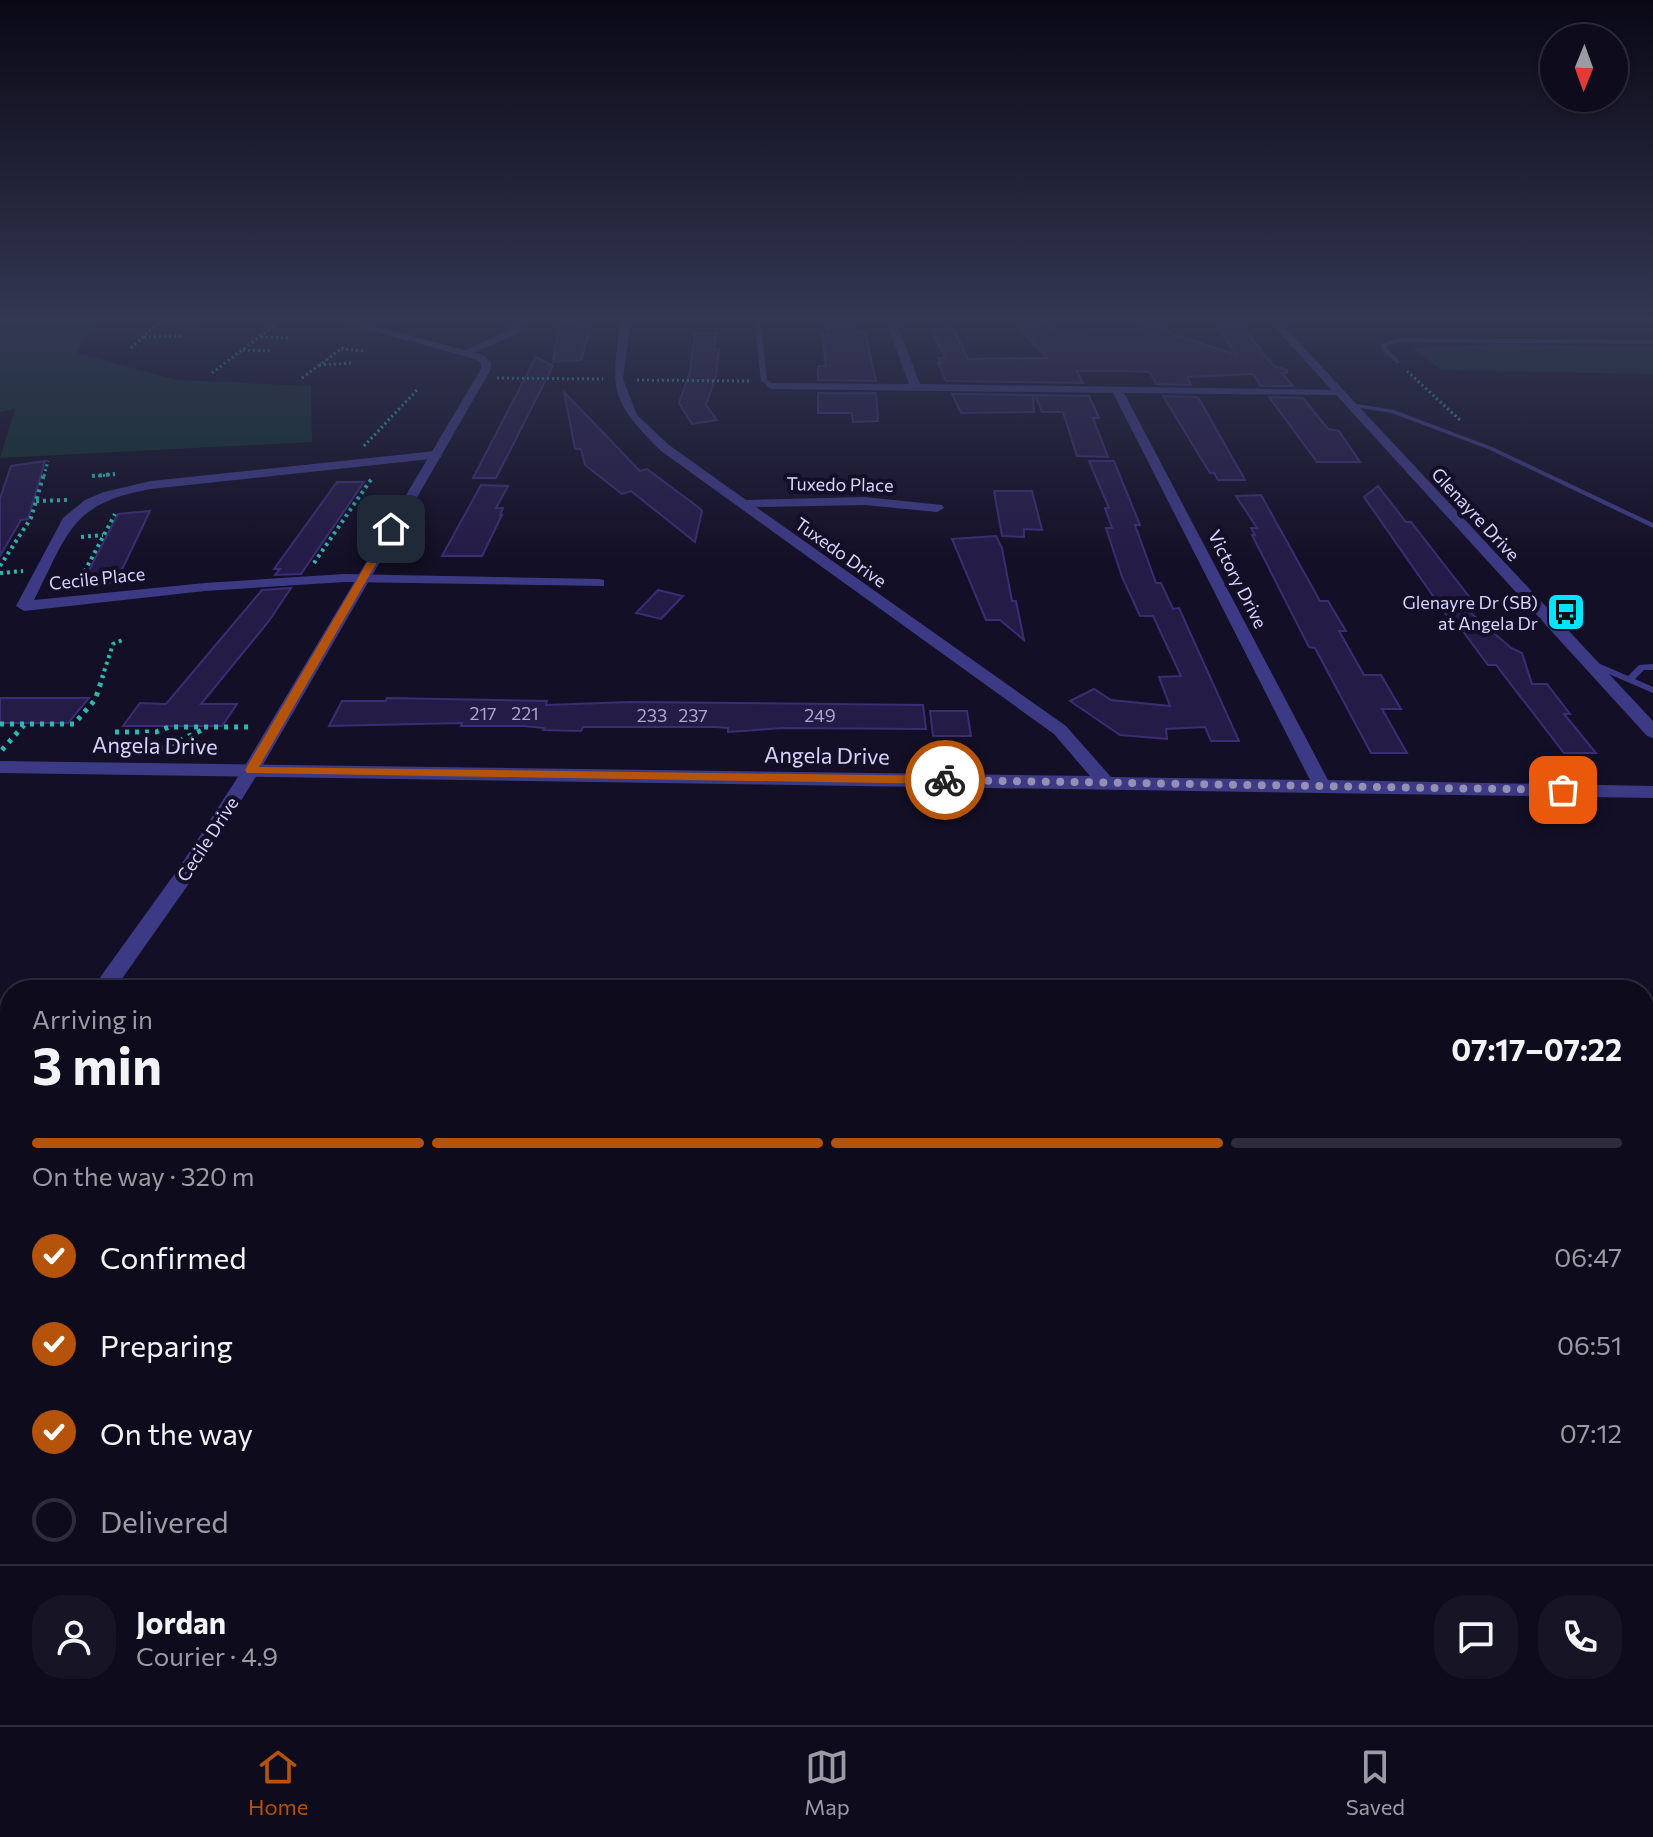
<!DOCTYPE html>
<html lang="en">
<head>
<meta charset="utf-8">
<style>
  :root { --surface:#0e0b1c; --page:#171425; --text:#f1f3f6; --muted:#9b9ba3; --line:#2e2b3b; --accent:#b45309 }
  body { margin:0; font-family:Commissioner,sans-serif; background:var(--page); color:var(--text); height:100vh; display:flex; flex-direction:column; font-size:30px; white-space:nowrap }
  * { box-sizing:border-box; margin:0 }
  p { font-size:26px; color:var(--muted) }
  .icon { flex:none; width:44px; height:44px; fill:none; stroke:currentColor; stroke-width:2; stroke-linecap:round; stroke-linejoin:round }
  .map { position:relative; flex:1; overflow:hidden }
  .panel { position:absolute; left:0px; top:980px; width:1654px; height:746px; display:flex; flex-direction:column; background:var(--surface); border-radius:32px 32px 0 0; box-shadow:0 2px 6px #0004,0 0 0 2px var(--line) }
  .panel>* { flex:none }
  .needle { width:52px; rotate:181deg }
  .fabs { position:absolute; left:1540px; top:24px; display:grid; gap:16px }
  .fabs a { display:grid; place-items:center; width:88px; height:88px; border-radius:50%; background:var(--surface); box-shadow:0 2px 6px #0004,0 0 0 2px var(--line); font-size:40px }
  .pin { position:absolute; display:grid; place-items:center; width:68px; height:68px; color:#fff; margin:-34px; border-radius:16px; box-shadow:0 4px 12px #0006 }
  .courier { position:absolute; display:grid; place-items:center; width:80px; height:80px; margin:-40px; border:6px solid #b45309; border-radius:50%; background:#fff; color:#222; box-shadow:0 2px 10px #0007 }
  .overview em { font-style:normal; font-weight:700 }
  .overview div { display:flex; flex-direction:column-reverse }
  .overview { display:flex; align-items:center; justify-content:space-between; height:136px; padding:0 32px }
  h1 { font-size:52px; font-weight:700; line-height:60px }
  .bar { display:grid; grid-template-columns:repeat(4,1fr); gap:12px 8px; align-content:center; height:96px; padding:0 32px }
  .bar i { height:10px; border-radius:6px; background:var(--line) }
  .bar .active { background:var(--accent) }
  .bar p { grid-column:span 4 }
  .line { display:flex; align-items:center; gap:20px; padding:0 32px; border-top:2px solid var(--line) }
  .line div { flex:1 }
  .round { display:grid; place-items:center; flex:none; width:84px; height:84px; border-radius:32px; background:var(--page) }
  ol { padding:0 32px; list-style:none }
  li { display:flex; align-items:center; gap:24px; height:88px }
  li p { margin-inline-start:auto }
  li .icon { padding:8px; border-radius:50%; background:var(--accent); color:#fff; stroke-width:4 }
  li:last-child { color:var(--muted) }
  li i { width:44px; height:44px; border:4px solid var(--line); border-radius:50% }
  .menu { display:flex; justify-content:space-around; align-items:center; height:112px; border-top:2px solid var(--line); background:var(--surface); font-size:22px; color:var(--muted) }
  .menu a { display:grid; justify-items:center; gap:4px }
  .menu .active { color:var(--accent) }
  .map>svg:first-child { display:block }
  .green { fill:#12302f }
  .building { fill:#241b47; stroke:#3b2d73; stroke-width:2 }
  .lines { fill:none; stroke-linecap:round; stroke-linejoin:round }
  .path-far3 { stroke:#2fb8b0; stroke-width:3; stroke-dasharray:2 3; stroke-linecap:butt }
  .path-far2 { stroke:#2fb8b0; stroke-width:4; stroke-dasharray:3 4; stroke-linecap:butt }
  .path-far1 { stroke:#2fb8b0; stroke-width:5; stroke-dasharray:4 6; stroke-linecap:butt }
  .path { stroke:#2fb8b0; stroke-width:8; stroke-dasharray:6 10; stroke-linecap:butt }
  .service { fill:#3d3a85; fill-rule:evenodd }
  .minor { fill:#3d3a85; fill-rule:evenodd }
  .tertiary { fill:#3d3a85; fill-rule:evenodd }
  .route { fill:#b45309 }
  .done { stroke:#948fb3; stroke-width:8; stroke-dasharray:0 14.4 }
  .labels { text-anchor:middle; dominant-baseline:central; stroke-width:8; stroke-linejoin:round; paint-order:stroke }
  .far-street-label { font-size:18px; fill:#d9d4ff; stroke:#130f26 }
  .far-poi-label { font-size:18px; fill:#d9d4ff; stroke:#130f26; text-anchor:end }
  .number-label { font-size:18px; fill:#aca6d1 }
  .street-label { font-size:22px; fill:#d9d4ff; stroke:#130f26 }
</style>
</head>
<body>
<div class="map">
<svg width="1653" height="1725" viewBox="0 0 1653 1725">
  <rect width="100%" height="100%" fill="#130f26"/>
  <g class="green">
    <polygon points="18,319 100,319 76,353 177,380 311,386 312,442 0,458 15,409 0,412 0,325"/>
    <polygon points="1498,344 1653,347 1653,374 1442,370 1412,348"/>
    <polygon points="0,1400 10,1413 10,1716 246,1716 255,1725 0,1725"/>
    <polygon points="1644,1462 1653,1481 1653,1725 1471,1725 1468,1716 1644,1716"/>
    <polygon points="916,1716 1296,1716 1298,1725 916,1725"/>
  </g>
  <g class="building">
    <polygon points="584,319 583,327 591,326 581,360 553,362 560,320"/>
    <polygon points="1011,319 1042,319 1054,331 1144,329 1139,319 1162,319 1169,333 1237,355 1215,324 1240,324 1274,366 1287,370 1287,373 1282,373 1293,386 1261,386 1253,374 1187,377 1191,385 1156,384 1150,372 1127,371 1077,371 1083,383 946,381 938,363 941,363 939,358 945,358 931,329 953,328 968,359 1047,358"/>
    <polygon points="854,323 858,332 865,332 876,381 818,380 818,366 826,366 822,335 829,335 826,324"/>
    <polygon points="695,333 717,333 714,349 719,349 716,376 706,405 717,420 692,424 679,403 690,372"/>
    <polygon points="536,357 553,366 496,478 473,478"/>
    <polygon points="564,392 640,471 647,469 698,507 702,511 695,542 631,491 622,494 585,465 581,449 575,449"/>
    <polygon points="818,393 876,393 878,421 853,422 852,413 818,413"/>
    <polygon points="952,394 1033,395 1034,412 961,413"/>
    <polygon points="1035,395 1089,396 1099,418 1093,418 1108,457 1077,456 1063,412 1042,412"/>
    <polygon points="1163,396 1198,397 1245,480 1218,480 1214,473 1210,473"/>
    <polygon points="1269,397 1303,398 1328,429 1339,431 1360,462 1317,462"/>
    <polygon points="45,461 28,519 21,520 0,556 0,499 11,466"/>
    <polygon points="1089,461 1114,461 1140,525 1135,525 1156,583 1161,583 1173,609 1179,608 1239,741 1211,741 1205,727 1166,729 1167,739 1120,735 1070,701 1094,689 1111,700 1170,706 1159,677 1181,676 1153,616 1140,616 1122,577 1106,528 1112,528 1105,508 1109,508"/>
    <polygon points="337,482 364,482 301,574 275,575 280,569 274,569"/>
    <polygon points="481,485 508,486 496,508 503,508 500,515 502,515 482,556 442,556"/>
    <polygon points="1378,486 1406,522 1411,522 1471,599 1455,599 1511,648 1522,653 1532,684 1547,684 1570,714 1564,714 1596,753 1564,753 1496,665 1488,665 1459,626 1454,626 1364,497"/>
    <polygon points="994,491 1032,491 1042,530 1024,529 1024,537 1002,536"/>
    <polygon points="1261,495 1320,601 1328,601 1346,631 1339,631 1364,675 1381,675 1401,709 1382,709 1407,753 1371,753 1315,648 1309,647 1252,535 1255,535 1251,528 1257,528 1236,496"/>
    <polygon points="150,511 116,582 81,586 118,514"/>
    <polygon points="996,536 1002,548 1012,601 1016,601 1024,640 1000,620 986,620 952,539"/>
    <polygon points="291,588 269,621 201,704 237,704 222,726 123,726 140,703 166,704 262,590"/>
    <polygon points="658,590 683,596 661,619 636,613"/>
    <polygon points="0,698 89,698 68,723 0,723"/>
    <polygon points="387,698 547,701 546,705 630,702 923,705 926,729 783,728 728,732 728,728 716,727 583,727 581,731 543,730 544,728 524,726 461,726 462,723 329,726 342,701 386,701"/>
    <polygon points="930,711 967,711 971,736 933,736"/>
  </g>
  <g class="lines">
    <g class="path-far3">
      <polyline points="159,323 203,322"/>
      <polyline points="144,337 184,336"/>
      <polyline points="261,337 288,338"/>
      <polyline points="131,348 159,322"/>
      <polyline points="341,349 365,351"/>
      <polyline points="243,350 273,351"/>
      <polyline points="319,365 354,363"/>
      <polyline points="1407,371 1461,421"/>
      <polyline points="212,373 275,325 277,319"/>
      <polyline points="302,378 345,346"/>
      <polyline points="497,378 603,379"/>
      <polyline points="637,380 751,381"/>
      <polyline points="364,446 418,389"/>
      <polyline points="44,476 48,461"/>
      <polyline points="98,476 115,474"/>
    </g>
    <g class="path-far2">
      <polyline points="92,476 115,474"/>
      <polyline points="36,501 67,500"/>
      <polyline points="81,537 103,535"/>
      <polyline points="314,563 372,478"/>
      <polyline points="0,566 31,518 44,474"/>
      <polyline points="0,573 23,571"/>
      <polyline points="78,584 115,514"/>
      <polyline points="102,678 113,644 125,639"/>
    </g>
    <g class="path-far1">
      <polyline points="0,724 74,724 95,700 103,676"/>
      <polyline points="115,732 156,732 169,727 252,727"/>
      <polyline points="161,749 202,730"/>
      <polyline points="2,750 24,725"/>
    </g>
    <g class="path">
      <polyline points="0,1491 10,1484"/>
      <polyline points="471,1716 486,1725"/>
    </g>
    <g class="service">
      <polygon points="754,319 760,319 767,380 774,385 774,387 770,387 761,381"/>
      <polygon points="1401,338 1653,340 1653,344 1401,342 1387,345 1387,349 1400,362 1397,364 1382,350 1381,344"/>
      <polygon points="1351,403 1394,410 1492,447 1653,523 1653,528 1488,449 1391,413 1349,406 1349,404"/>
      <polygon points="1591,660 1628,676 1639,665 1653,664 1653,670 1644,670 1635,679 1653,687 1653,693 1588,665 1587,663"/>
    </g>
    <g class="minor">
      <polygon points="0,319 6,319 0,323"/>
      <polygon points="514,319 524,319 518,334 468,355 459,353 510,330"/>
      <path d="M621,319H631L623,379L637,415L669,445L746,500L865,497L942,505L944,508L937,512L865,505L756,507L1066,726L1111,777L1310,780L1113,393L772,389L766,386L772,383L909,384L885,319H895L920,384L1343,390L1345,392L1339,395L1124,393L1328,780L1653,786V798L0,773V761L1090,776L1054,734L661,451C608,398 611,390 621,319Z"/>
      <path d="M436,451L442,455L440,458L151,489C70,503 68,534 34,600L205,583L344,574L599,579L604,580V586L344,582L205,591L24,611L16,606L63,518L85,500L104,492L151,481Z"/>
    </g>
    <g class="tertiary">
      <polygon points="330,319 347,319 483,355 491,362 491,369 260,770 195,875 114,990 91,990 181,865 243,769 481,369 481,363 475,359"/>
      <polygon points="1267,319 1277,319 1653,721 1653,738 1647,736"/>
      <polygon points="10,1096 10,1126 0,1131 0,1101"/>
    </g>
  </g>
  <linearGradient id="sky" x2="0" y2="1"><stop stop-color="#0a0815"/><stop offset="0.57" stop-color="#333752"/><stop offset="1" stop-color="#333752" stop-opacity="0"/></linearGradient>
  <rect width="1653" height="561" fill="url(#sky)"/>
  <polygon class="route" points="388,527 396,529 259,767 945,776 951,780 945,784 247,773 245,770"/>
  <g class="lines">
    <polyline class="done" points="945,780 1563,790"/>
  </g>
  <defs>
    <symbol id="bus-square" viewBox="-11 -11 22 22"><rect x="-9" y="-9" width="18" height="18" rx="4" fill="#00e5ff" stroke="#130f26"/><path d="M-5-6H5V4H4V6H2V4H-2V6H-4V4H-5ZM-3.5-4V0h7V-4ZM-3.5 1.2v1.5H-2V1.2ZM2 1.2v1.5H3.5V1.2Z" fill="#111"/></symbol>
  </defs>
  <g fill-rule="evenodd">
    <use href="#bus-square" x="1544" y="590" width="44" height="44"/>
  </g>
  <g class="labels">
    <g class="far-street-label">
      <text transform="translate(840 484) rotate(1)">Tuxedo Place</text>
      <text transform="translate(1476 514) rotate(47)">Glenayre Drive</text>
      <text transform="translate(841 552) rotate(35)">Tuxedo Drive</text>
      <text transform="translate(97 578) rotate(-6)">Cecile Place</text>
      <text transform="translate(1238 579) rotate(63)">Victory Drive</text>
      <text transform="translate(207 839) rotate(-57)">Cecile Drive</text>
    </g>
    <g class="far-poi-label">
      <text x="1538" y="602">Glenayre Dr (SB)<tspan x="1538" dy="21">at Angela Dr</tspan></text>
    </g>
    <g class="number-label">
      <text x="483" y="713">217</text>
      <text x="525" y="713">221</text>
      <text x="652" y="715">233</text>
      <text x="693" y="715">237</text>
      <text x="820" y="715">249</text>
    </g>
    <g class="street-label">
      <text transform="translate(155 745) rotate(1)">Angela Drive</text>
      <text transform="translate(827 755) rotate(1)">Angela Drive</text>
    </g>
  </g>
</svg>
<div class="fabs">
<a><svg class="needle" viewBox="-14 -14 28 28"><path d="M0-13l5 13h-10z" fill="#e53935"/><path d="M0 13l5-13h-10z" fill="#9b9ba3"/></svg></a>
</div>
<div class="pin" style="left:1563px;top:790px;background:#ea580c"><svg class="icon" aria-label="bag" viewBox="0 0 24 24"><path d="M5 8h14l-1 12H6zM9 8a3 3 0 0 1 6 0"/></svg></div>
<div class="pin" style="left:391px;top:529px;background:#1f2937"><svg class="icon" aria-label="home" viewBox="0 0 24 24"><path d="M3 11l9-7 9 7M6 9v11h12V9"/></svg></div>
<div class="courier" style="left:945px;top:780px"><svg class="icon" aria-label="bike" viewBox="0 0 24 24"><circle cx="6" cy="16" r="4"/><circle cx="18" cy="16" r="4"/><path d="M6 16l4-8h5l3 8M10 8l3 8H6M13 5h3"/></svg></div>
<section class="panel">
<div class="overview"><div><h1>3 min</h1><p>Arriving in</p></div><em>07:17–07:22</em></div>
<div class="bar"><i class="active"></i><i class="active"></i><i class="active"></i><i></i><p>On the way · 320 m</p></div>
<ol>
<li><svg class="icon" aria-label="check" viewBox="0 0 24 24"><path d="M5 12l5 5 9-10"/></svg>Confirmed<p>06:47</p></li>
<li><svg class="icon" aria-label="check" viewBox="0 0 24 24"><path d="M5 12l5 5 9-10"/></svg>Preparing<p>06:51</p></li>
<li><svg class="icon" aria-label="check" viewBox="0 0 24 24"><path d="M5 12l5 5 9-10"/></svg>On the way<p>07:12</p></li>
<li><i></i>Delivered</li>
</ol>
<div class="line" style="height:144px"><a class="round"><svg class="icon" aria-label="person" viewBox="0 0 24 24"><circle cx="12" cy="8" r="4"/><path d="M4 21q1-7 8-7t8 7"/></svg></a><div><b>Jordan</b><p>Courier · 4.9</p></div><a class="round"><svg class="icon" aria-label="chat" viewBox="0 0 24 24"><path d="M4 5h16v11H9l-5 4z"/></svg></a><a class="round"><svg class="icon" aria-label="phone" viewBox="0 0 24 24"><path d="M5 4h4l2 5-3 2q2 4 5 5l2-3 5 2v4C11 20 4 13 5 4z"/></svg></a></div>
</section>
</div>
<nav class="menu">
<a class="active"><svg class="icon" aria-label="home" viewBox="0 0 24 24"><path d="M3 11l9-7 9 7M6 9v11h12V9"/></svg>Home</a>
<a><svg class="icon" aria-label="map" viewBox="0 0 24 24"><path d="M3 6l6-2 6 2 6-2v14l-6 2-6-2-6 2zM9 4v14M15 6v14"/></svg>Map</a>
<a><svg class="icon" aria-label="saved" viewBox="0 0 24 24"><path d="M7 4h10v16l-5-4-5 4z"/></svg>Saved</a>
</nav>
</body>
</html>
